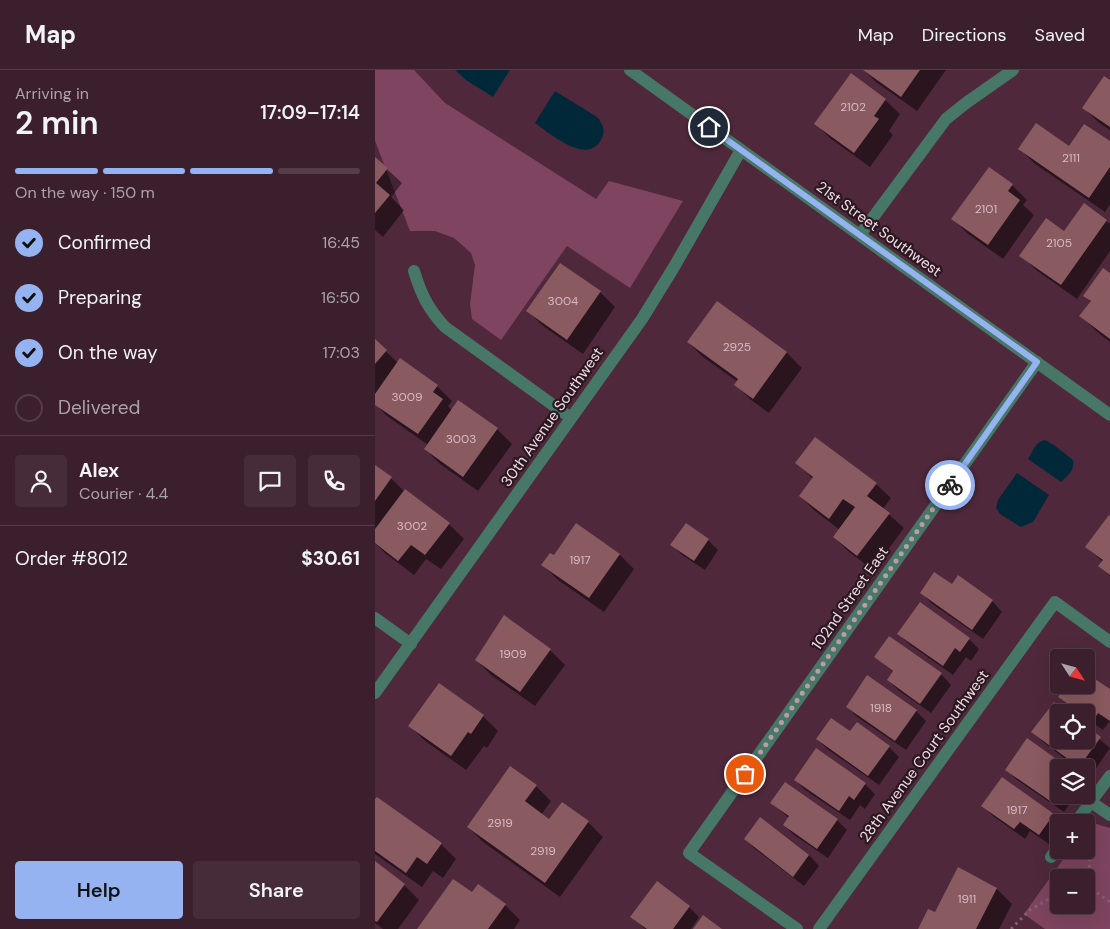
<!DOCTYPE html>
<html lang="en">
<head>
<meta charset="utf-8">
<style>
  :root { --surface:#3b1f2c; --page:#462c38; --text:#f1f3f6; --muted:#aca2a9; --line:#543d48; --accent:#95b2f1 }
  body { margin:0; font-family:"DM Sans",sans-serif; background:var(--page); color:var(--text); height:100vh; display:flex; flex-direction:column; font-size:19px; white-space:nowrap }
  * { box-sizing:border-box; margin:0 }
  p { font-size:16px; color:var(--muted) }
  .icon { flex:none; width:28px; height:28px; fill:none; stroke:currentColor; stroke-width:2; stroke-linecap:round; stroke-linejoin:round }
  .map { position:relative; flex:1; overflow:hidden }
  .drawer { display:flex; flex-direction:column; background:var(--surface); width:375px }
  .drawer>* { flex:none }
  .needle { width:32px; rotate:126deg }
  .tools { position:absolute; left:675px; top:579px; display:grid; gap:10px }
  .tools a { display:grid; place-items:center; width:45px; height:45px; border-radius:5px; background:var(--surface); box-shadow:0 5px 20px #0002,0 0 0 1px var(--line); font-size:25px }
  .pin { position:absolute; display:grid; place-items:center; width:42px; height:42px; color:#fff; margin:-21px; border:2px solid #fff; border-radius:50%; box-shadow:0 1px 5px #0007 }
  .courier { position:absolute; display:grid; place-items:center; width:50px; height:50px; margin:-25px; border:4px solid #95b2f1; border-radius:50%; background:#fff; color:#222; box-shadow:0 1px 6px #0007 }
  .overview em { font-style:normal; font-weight:600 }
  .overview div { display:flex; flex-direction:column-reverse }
  .overview { display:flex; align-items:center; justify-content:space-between; height:85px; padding:0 15px }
  h1 { font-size:32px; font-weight:600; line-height:38px }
  .bar { display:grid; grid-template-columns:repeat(4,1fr); gap:8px 5px; align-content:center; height:60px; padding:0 15px }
  .bar i { height:6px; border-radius:4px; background:var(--line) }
  .bar .active { background:var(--accent) }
  .bar p { grid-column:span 4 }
  .line { display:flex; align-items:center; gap:12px; padding:0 15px; border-top:1px solid var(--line) }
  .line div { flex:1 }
  .round { display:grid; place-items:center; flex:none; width:52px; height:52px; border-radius:5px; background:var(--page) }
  ol { padding:0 15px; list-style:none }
  li { display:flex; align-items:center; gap:15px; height:55px }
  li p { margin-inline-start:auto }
  li .icon { padding:5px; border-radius:50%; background:var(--accent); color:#111; stroke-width:4 }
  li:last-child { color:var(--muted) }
  li i { width:28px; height:28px; border:2px solid var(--line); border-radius:50% }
  .primary-button { display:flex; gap:10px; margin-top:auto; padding:10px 15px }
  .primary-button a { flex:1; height:58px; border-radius:5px; background:var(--accent); color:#111; font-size:20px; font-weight:600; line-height:58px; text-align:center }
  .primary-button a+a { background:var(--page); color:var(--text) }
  header { display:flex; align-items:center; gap:30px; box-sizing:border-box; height:70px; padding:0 25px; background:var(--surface); border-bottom:1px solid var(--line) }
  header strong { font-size:24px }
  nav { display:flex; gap:28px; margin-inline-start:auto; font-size:18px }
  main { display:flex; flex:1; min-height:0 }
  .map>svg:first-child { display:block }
  .green { fill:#7e4460; fill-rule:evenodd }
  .water { fill:#002838 }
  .shadow { fill:#0007 }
  .building { fill:#895a60 }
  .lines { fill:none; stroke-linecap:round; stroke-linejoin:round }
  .path { stroke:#836171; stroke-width:3; stroke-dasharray:2.5 4; stroke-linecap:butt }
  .minor { stroke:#477767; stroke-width:12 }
  .done { stroke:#ba9ca9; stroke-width:5; stroke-dasharray:0 9 }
  .route { stroke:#95b2f1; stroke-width:6 }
  .labels { text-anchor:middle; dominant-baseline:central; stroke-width:4.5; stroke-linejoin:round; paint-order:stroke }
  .number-label { font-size:12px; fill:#d8bac3 }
  .street-label { font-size:15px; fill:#f3dae4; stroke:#2a1820 }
</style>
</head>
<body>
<header>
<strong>Map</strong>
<nav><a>Map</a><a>Directions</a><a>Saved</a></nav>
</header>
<main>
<section class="drawer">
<div class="overview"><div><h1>2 min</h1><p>Arriving in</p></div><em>17:09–17:14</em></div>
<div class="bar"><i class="active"></i><i class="active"></i><i class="active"></i><i></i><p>On the way · 150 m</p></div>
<ol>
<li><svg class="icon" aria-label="check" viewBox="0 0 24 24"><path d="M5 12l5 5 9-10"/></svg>Confirmed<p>16:45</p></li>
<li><svg class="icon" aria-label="check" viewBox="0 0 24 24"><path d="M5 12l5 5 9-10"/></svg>Preparing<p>16:50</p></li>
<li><svg class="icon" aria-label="check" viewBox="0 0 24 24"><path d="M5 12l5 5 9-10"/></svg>On the way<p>17:03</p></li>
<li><i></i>Delivered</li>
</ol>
<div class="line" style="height:90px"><a class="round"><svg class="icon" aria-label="person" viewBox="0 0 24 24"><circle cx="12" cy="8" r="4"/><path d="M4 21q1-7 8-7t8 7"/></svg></a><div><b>Alex</b><p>Courier · 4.4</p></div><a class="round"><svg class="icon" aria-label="chat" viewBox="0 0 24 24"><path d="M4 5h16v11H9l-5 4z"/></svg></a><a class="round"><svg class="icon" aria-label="phone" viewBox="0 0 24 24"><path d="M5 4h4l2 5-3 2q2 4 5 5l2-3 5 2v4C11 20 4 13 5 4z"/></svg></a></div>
<div class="line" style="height:65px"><div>Order #8012</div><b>$30.61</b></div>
<div class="primary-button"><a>Help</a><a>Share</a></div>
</section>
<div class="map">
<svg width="735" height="859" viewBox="0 0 735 859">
  <rect width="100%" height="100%" fill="#4f293b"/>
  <g class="green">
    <polygon points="0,0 39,0 70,33 221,129 234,111 308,131 255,218 192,176 126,270 97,249 95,234 100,195 96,183 79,168 60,161 35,161 0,71"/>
    <path d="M721,754L735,758V859H670L649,844L695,780H711V758ZM684,808H711V835H684Z"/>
  </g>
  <g class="water">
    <polygon points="80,0 135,0 118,27 91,10"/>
    <path d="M180,21L222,47C227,53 231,60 227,68C213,97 176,64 160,53Z"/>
    <path d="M670,370L679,375L698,390C700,401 693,405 686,412L653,389C658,381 660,372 670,370Z"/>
    <polygon points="642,403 674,425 658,452 646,457 625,444 621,438 623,430"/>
  </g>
  <g class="shadow">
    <polygon points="489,0 571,0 542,41 501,12"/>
    <polygon points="735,11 735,60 724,53 709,38"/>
    <polygon points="510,30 525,44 514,61 518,65 495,97 456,69 441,54"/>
    <polygon points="735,73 735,134 730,142 660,94 645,79 694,77"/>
    <polygon points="0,88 27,113 16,127 29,140 8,167 0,160"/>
    <polygon points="637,115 652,130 648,135 659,145 628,189 593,164 578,149"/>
    <polygon points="731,151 735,154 735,181 702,229 661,200 646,185"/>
    <polygon points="735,205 735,272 721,261 706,246 716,232 710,226"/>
    <polygon points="225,222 240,237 208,284 168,256 153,241"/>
    <polygon points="342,233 412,283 427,298 394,343 376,330 361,315 363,312 328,287 313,272"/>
    <polygon points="0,271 23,293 62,316 77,331 73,336 77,341 122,359 137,374 103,421 65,394 50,379 53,375 12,346 0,334"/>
    <polygon points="422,393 501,414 516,428 508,439 529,458 498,500 474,482 459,467 465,460 440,441 425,426 438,409"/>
    <polygon points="0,397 16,408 30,422 74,454 89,469 66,499 51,489 39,505 10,483 0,473"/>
    <polygon points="735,448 735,506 725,496 728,492 712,477"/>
    <polygon points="333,470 343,480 330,500 307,485 297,475"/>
    <polygon points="244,484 259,499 229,542 183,510 168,495 179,487"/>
    <polygon points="583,507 617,531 627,542 608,569 556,533 546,522 577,516"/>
    <polygon points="524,564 594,569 604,579 596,591 591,587 578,605 534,574"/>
    <polygon points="514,567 566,604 576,615 556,643 523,620 513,610 518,602 500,587"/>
    <polygon points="175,580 190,595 160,636 116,605 101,590"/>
    <polygon points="64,615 108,646 123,661 112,678 109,676 91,700 50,671 35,656"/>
    <polygon points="693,615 735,621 735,653 734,652 728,660 711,648 711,642 703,642 685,627"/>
    <polygon points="679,634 690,642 684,642 684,670 711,670 711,658 735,678 715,707 711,704 711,698 702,698 668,672 658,662"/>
    <polygon points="472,637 541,641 551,651 531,680 482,647"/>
    <polygon points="442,669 514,677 524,687 504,715 452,679"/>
    <polygon points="684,698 684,725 701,725 689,742 642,710 632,700"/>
    <polygon points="420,710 490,714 500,724 490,739 485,735 475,750 430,720"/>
    <polygon points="410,714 462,750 472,760 453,788 419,765 409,755 414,748 397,733"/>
    <polygon points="161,716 176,731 166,745 174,750 213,752 228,767 185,827 108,772 93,757"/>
    <polygon points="0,731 66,774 81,789 68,808 58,801 47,817 0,784"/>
    <polygon points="608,736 678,745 686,752 684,752 684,761 674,774 655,761 650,769 618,746"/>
    <polygon points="370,769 434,785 444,796 429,816 380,779"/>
    <polygon points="0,793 29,815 44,830 23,859 8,859 0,853"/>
    <polygon points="584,799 622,819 637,834 624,859 544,859 560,844"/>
    <polygon points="282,813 314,837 324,847 316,859 270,859 257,846"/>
    <polygon points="97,824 130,835 145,850 139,859 44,859"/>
  </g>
  <g class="building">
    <polygon points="488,0 545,0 526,27"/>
    <polygon points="476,3 511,29 499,46 504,49 479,83 439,54"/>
    <polygon points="729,6 735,10 735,57 707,38"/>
    <polygon points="661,53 694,76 709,54 735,71 735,97 714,128 643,79"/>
    <polygon points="0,87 13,98 1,113 15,125 0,143"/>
    <polygon points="614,97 638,114 633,121 645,130 613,175 576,149"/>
    <polygon points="709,133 732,150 686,215 644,186 671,148 689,161"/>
    <polygon points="185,193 226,221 192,270 151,241"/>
    <polygon points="728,198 735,203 735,269 704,246 716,231 708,226"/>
    <polygon points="342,231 412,282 378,329 359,315 363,309 312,272"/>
    <polygon points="0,269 12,280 0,294"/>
    <polygon points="25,288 63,315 58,322 68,329 43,364 0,335 0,324"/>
    <polygon points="83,330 123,358 88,407 49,379"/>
    <polygon points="440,367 502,413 492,426 515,443 482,486 458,467 480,437 468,429 454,449 424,426 438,407 420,393"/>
    <polygon points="0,395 17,407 0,431"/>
    <polygon points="30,419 75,453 50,485 36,475 23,491 0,473 0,459"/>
    <polygon points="734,445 735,446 735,505 723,496 728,490 710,477"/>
    <polygon points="201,453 245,484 214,528 166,495 175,483 179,485"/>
    <polygon points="311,453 334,469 319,491 295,475"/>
    <polygon points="559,502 577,514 583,505 618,530 597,560 545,523"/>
    <polygon points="545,532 595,568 585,582 580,578 568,596 522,564"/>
    <polygon points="129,545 176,579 145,622 100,590"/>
    <polygon points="514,566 567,603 545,634 512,610 518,601 499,587"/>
    <polygon points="711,603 735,619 735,651 723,643 718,651 711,647 711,642 705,642 683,627 692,615 711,615"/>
    <polygon points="492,605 542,640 520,671 471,637"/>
    <polygon points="64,613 109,645 96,664 93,662 76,686 33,656"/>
    <polygon points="679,632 692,642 684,642 684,670 711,670 711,656 726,667 704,697 656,662"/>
    <polygon points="456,648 475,661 482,652 515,676 493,706 441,669"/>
    <polygon points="652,668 694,698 684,698 684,725 678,733 630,700"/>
    <polygon points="441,678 491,713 479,730 474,726 464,741 419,710"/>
    <polygon points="135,696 162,715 150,731 174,749 187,732 214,751 170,813 92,757"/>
    <polygon points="627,707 679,744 664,765 645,752 639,759 606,736"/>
    <polygon points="410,712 463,749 442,779 408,755 414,746 395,733"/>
    <polygon points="2,727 67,773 52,794 42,787 31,803 0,781 0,729"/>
    <polygon points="385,747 434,785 418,807 369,769"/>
    <polygon points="0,791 30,814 2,852 0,851"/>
    <polygon points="583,797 622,818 601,859 543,859 553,839 560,842"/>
    <polygon points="78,809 97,822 103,814 131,834 113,859 42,859"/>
    <polygon points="282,811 315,836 298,859 272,859 255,847"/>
    <polygon points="328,845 347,859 318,859"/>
  </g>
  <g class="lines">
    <g class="path">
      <polyline points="711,817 714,817 735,832"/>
      <polyline points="714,817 715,763"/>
      <polyline points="636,859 655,840 684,823"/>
    </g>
    <g class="minor">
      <polyline points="255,0 735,345"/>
      <polyline points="485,165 571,49 591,33 638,0"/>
      <path d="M39,201C46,224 53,239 70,257L196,348"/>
      <polyline points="0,548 36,574"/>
      <polyline points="0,623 267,249 299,197 366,80"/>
      <polyline points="716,732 735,745"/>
      <polyline points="701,752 735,706"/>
      <polyline points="676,787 684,776"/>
      <polyline points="422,859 314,783 662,292"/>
      <polyline points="444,859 680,532 735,572"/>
    </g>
  </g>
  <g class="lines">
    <polyline class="done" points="370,704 575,415"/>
    <polyline class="route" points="334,57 662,292 575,415"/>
  </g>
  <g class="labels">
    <g class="number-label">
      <text x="478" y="37">2102</text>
      <text x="696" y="88">2111</text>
      <text x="611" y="139">2101</text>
      <text x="684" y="173">2105</text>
      <text x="188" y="231">3004</text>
      <text x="362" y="277">2925</text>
      <text x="32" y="327">3009</text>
      <text x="86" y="369">3003</text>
      <text x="37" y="456">3002</text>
      <text x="205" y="490">1917</text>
      <text x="138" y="584">1909</text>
      <text x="506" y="638">1918</text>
      <text x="642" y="740">1917</text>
      <text x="125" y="753">2919</text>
      <text x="168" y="781">2919</text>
      <text x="592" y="829">1911</text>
    </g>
    <g class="street-label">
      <text transform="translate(504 159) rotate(36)">21st Street Southwest</text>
      <text transform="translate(177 347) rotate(-55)">30th Avenue Southwest</text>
      <text transform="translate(475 528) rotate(-55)">102nd Street East</text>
      <text transform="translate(549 686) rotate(-54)">28th Avenue Court Southwest</text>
    </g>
  </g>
</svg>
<div class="tools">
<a><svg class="needle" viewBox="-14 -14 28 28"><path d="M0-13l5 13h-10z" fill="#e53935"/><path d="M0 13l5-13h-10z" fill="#aca2a9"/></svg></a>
<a><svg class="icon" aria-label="locate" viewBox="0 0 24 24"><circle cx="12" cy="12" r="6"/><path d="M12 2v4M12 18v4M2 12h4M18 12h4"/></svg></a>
<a><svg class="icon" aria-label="layers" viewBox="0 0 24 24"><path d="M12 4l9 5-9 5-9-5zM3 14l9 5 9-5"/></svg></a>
<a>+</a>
<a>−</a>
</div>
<div class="pin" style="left:370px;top:704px;background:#ea580c"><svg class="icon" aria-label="bag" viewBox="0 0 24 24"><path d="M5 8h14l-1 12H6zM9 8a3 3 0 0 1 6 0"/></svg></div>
<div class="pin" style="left:334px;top:57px;background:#1f2937"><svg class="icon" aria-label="home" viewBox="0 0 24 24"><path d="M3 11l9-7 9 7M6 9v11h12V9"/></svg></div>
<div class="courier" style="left:575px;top:415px"><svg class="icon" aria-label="bike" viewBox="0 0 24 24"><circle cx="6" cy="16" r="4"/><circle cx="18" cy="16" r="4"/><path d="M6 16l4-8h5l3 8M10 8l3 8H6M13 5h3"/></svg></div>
</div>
</main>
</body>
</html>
